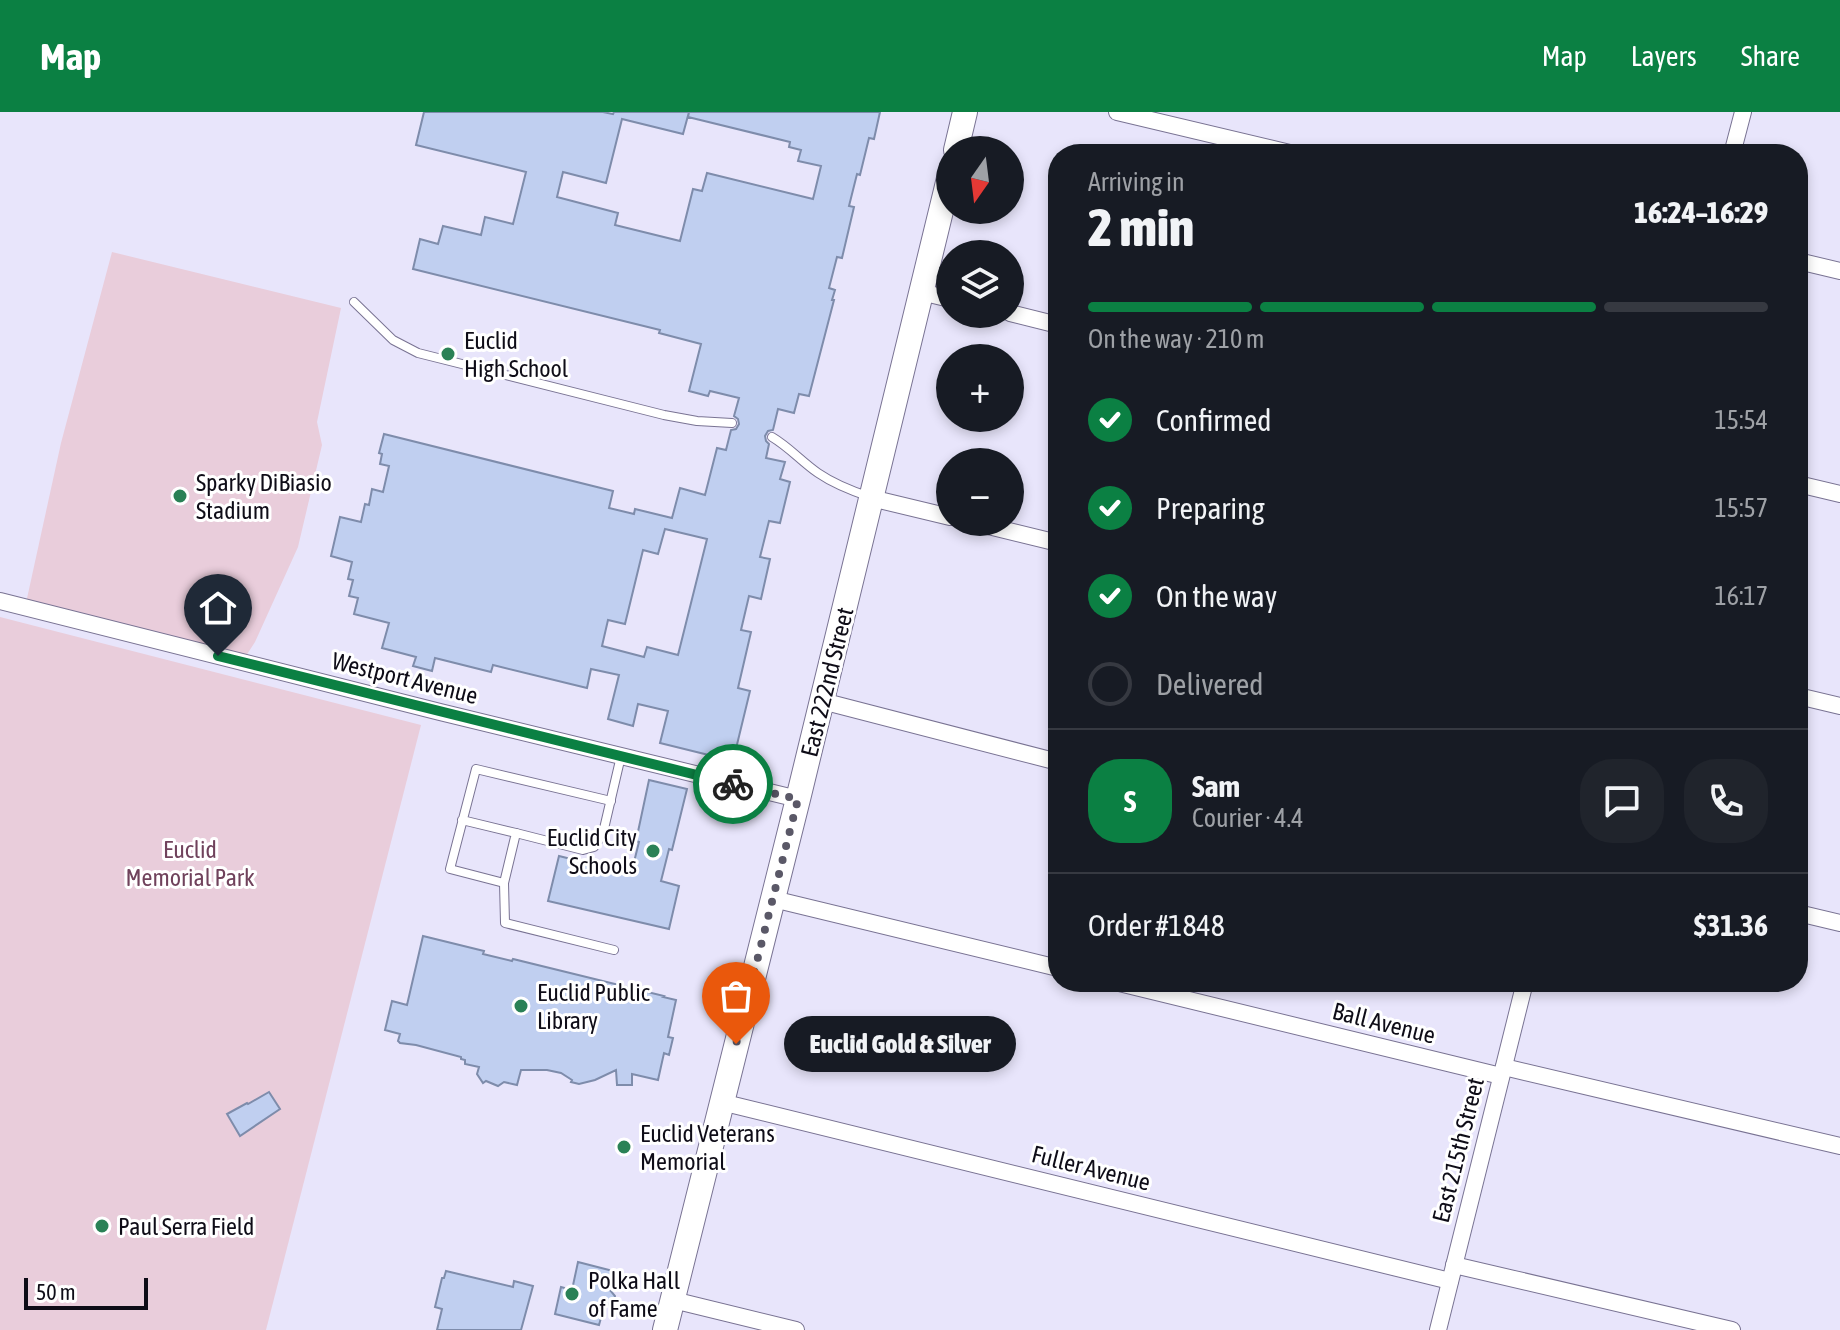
<!DOCTYPE html>
<html lang="en">
<head>
<meta charset="utf-8">
<style>
  :root { --surface:#171b24; --page:#20242c; --text:#f1f3f6; --muted:#9ea1a6; --line:#363941; --accent:#0b8043 }
  body { margin:0; font-family:"Asap Condensed",sans-serif; background:var(--page); color:var(--text); height:100vh; display:flex; flex-direction:column; font-size:30px; white-space:nowrap }
  * { box-sizing:border-box; margin:0 }
  p { font-size:26px; color:var(--muted) }
  .icon { flex:none; width:44px; height:44px; fill:none; stroke:currentColor; stroke-width:2; stroke-linecap:round; stroke-linejoin:round }
  .map { position:relative; flex:1; overflow:hidden }
  .drawer { position:absolute; left:1048px; top:32px; width:760px; height:848px; display:flex; flex-direction:column; background:var(--surface); border-radius:32px; box-shadow:0 4px 12px #0003 }
  .drawer>* { flex:none }
  .needle { width:52px; rotate:194deg }
  .tools { position:absolute; left:936px; top:24px; display:grid; gap:16px }
  .tools a { display:grid; place-items:center; width:88px; height:88px; border-radius:50%; background:var(--surface); box-shadow:0 4px 12px #0003; font-size:40px }
  .scale { position:absolute; left:24px; bottom:20px; width:124px; box-sizing:border-box; padding-left:8px; border:4px solid #0e0c17; border-top:0; font-size:22px; line-height:28px; white-space:nowrap; color:#0e0c17; -webkit-text-stroke:6px #fff; paint-order:stroke }
  .pin { position:absolute; display:grid; place-items:center; width:68px; height:68px; color:#fff; margin:-82px -34px; border-radius:50% 50% 50% 0; rotate:-45deg; box-shadow:0 0 8px #0007 }
  .pin .icon { rotate:45deg }
  .courier { position:absolute; display:grid; place-items:center; width:80px; height:80px; margin:-40px; border:6px solid #0b8043; border-radius:50%; background:#fff; color:#222; box-shadow:0 2px 10px #0007 }
  .bubble { position:absolute; height:56px; border-radius:28px; background:var(--surface); box-shadow:0 4px 12px #0003; font-size:26px; font-weight:800; line-height:56px; text-align:center }
  .head em { font-style:normal; font-weight:800 }
  .head div { display:flex; flex-direction:column-reverse }
  .head { display:flex; align-items:center; justify-content:space-between; height:136px; padding:0 40px }
  h1 { font-size:52px; font-weight:800; line-height:60px }
  .bar { display:grid; grid-template-columns:repeat(4,1fr); gap:12px 8px; align-content:center; height:96px; padding:0 40px }
  .bar i { height:10px; border-radius:6px; background:var(--line) }
  .bar .on { background:var(--accent) }
  .bar p { grid-column:span 4 }
  .line { display:flex; align-items:center; gap:20px; padding:0 40px; border-top:2px solid var(--line) }
  .line div { flex:1 }
  .round { display:grid; place-items:center; flex:none; width:84px; height:84px; border-radius:32px; background:var(--page) }
  ol { padding:0 40px; list-style:none }
  li { display:flex; align-items:center; gap:24px; height:88px }
  li p { margin-inline-start:auto }
  li .icon { padding:8px; border-radius:50%; background:var(--accent); color:#fff; stroke-width:4 }
  li:last-child { color:var(--muted) }
  li i { width:44px; height:44px; border:4px solid var(--line); border-radius:50% }
  header { display:flex; align-items:center; gap:48px; box-sizing:border-box; height:112px; padding:0 40px; background:var(--accent); color:#fff }
  header strong { font-size:38px }
  nav { display:flex; gap:44px; margin-inline-start:auto; font-size:28px }
  .map>svg:first-child { display:block }
  .green { fill:#e9cddb }
  .building { fill:#c0cff0; stroke:#7e8cab; stroke-width:2; fill-rule:evenodd }
  .lines { fill:none; stroke-linecap:round; stroke-linejoin:round }
  .lane-casing { stroke:#797393; stroke-width:10 }
  .street-casing { stroke:#797393; stroke-width:18 }
  .secondary-casing { stroke:#797393; stroke-width:26 }
  .lane { stroke:#fff; stroke-width:8 }
  .street { stroke:#fff; stroke-width:16 }
  .secondary { stroke:#fff; stroke-width:24 }
  .done { stroke:#5a5867; stroke-width:8; stroke-dasharray:0 14.4 }
  .route { stroke:#0b8043; stroke-width:10 }
  .poi-dot { fill:#2a8156; stroke:#fff; stroke-width:3 }
  .labels { text-anchor:middle; dominant-baseline:central; stroke-width:6; stroke-linejoin:round; paint-order:stroke }
  .poi-label { font-size:24px; fill:#0e0c17; stroke:#fff; text-anchor:start }
  .street-label { font-size:24px; fill:#0e0c17; stroke:#fff }
  .park-label { font-size:24px; fill:#70425c; stroke:#fff }
</style>
</head>
<body>
<header>
<strong>Map</strong>
<nav><a>Map</a><a>Layers</a><a>Share</a></nav>
</header>
<div class="map">
<svg width="1840" height="1218" viewBox="0 0 1840 1218">
  <rect width="100%" height="100%" fill="#e8e5fb"/>
  <g class="green">
    <polygon points="112,140 341,196 317,310 322,333 298,435 255,530 244,547 26,491 61,331"/>
    <polygon points="0,505 421,613 266,1218 0,1218"/>
  </g>
  <g class="building">
    <path d="M424,0H603L613,2L614,0H689L683,22L622,7L606,71L563,60L557,85L618,101L615,113L680,129L693,77L702,79L707,61L813,87L821,54L798,49L801,38L789,35L790,30L688,5L689,0H880L874,27L869,26L860,63L857,62L849,94L854,95L842,146L837,145L829,176L835,178L832,188H834L809,284L799,282L794,301L778,297L773,318L768,319L765,324L766,329L769,332L766,346L785,350L780,367L790,370L780,411L769,409L760,445L770,447L761,487L749,484L741,518L751,520L738,576L750,579L733,649L660,631L668,599L638,592L633,614L608,607L619,563L591,557L587,576L493,553L491,560L435,546L432,559L413,554L416,545L382,536L389,511L354,502L358,486L349,484L353,468L348,467L352,450L331,444L340,405L361,410L365,392L369,393L372,377L383,380L389,354L380,352L382,342L379,341L384,322L613,379L609,396L634,402L635,397L672,406L680,376L705,383L717,336L726,338L731,318L736,317L739,312L738,307L734,304L739,286L710,279L708,284L689,279L701,232L659,221L660,218L413,157L420,127L438,132L443,114L481,123L485,105L513,112L526,60L416,33ZM665,417L707,427L678,543L647,535L644,545L602,534L608,508L625,512L643,438L658,442Z"/>
    <polygon points="649,668 687,677 672,738 669,737 661,769 679,774 669,817 548,789 559,744 631,762 639,730 636,729"/>
    <polygon points="423,824 484,839 483,842 512,849 513,847 664,884 663,885 676,888 668,925 673,926 669,943 664,941 658,968 632,962 632,973 617,973 616,958 595,968 579,972 571,970 572,968 561,961 547,958 521,958 517,973 504,970 498,974 486,969 483,971 477,962 479,955 465,952 465,948 461,947 461,945 416,933 400,931 398,929 400,922 385,918 392,889 407,893"/>
    <polygon points="269,980 280,997 240,1024 227,1002 247,991 248,992"/>
    <polygon points="578,1150 613,1159 609,1177 615,1184 614,1189 604,1195 599,1213 555,1202 561,1175 572,1178"/>
    <polygon points="446,1159 513,1175 514,1169 533,1174 521,1218 437,1218 442,1197 435,1195 442,1166 444,1166"/>
  </g>
  <g class="lines">
    <defs>
      <g id="lane">
        <polyline points="354,190 393,228 418,241 664,303 697,309 732,311"/>
        <path d="M772,325C789,335 802,350 818,361C834,372 852,379 870,385"/>
        <polyline points="462,708 516,721 504,771 450,757 476,657 611,689"/>
        <polyline points="516,721 583,738 594,735 603,721 621,644"/>
        <polyline points="504,771 505,811 614,838"/>
      </g>
      <g id="street">
        <polyline points="1117,0 1294,42"/>
        <polyline points="1732,42 1743,0"/>
        <polyline points="1798,149 1840,159"/>
        <polyline points="921,180 950,187"/>
        <polyline points="1010,201 1058,213"/>
        <polyline points="1798,372 1840,382"/>
        <polyline points="871,386 950,405"/>
        <polyline points="972,410 1058,431"/>
        <polyline points="0,489 440,600 798,687"/>
        <polyline points="1798,584 1840,594"/>
        <polyline points="822,589 1058,650"/>
        <polyline points="773,787 1058,856"/>
        <polyline points="1798,801 1840,811"/>
        <polyline points="1115,870 1501,964"/>
        <polyline points="1504,955 1840,1034"/>
        <polyline points="721,990 1450,1169"/>
        <polyline points="1454,1153 1732,1218"/>
        <polyline points="673,1188 796,1218"/>
        <polyline points="1438,1218 1525,870"/>
      </g>
      <g id="secondary">
        <polyline points="956,38 965,0"/>
        <polyline points="665,1218 798,687 950,62"/>
      </g>
    </defs>
    <use href="#lane" class="lane-casing"/>
    <use href="#street" class="street-casing"/>
    <use href="#secondary" class="secondary-casing"/>
    <use href="#lane" class="lane"/>
    <use href="#street" class="street"/>
    <use href="#secondary" class="secondary"/>
  </g>
  <g class="lines">
    <polyline class="done" points="733,672 798,687 736,932"/>
    <polyline class="route" points="218,544 733,672"/>
  </g>
  <g class="poi-dot">
    <circle cx="448" cy="242" r="8"/>
    <circle cx="180" cy="384" r="8"/>
    <circle cx="653" cy="739" r="8"/>
    <circle cx="521" cy="894" r="8"/>
    <circle cx="624" cy="1035" r="8"/>
    <circle cx="102" cy="1114" r="8"/>
    <circle cx="572" cy="1182" r="8"/>
  </g>
  <g class="labels">
    <g class="poi-label">
      <text x="464" y="228">Euclid<tspan x="464" dy="28">High School</tspan></text>
      <text x="196" y="370">Sparky DiBiasio<tspan x="196" dy="28">Stadium</tspan></text>
      <text x="637" y="725" text-anchor="end">Euclid City<tspan x="637" dy="28">Schools</tspan></text>
      <text x="537" y="880">Euclid Public<tspan x="537" dy="28">Library</tspan></text>
      <text x="640" y="1021">Euclid Veterans<tspan x="640" dy="28">Memorial</tspan></text>
      <text x="118" y="1114">Paul Serra Field</text>
      <text x="588" y="1168">Polka Hall<tspan x="588" dy="28">of Fame</tspan></text>
    </g>
    <g class="street-label">
      <text transform="translate(405 566) rotate(14)">Westport Avenue</text>
      <text transform="translate(827 570) rotate(-76)">East 222nd Street</text>
      <text transform="translate(1384 911) rotate(14)">Ball Avenue</text>
      <text transform="translate(1458 1038) rotate(-76)">East 215th Street</text>
      <text transform="translate(1091 1056) rotate(14)">Fuller Avenue</text>
    </g>
    <g class="park-label">
      <text x="190" y="737">Euclid<tspan x="190" dy="28">Memorial Park</tspan></text>
    </g>
  </g>
</svg>
<div class="tools">
<a><svg class="needle" viewBox="-14 -14 28 28"><path d="M0-13l5 13h-10z" fill="#e53935"/><path d="M0 13l5-13h-10z" fill="#9ea1a6"/></svg></a>
<a><svg class="icon" aria-label="layers" viewBox="0 0 24 24"><path d="M12 4l9 5-9 5-9-5zM3 14l9 5 9-5"/></svg></a>
<a>+</a>
<a>−</a>
</div>
<div class="scale">50 m</div>
<div class="pin" style="left:736px;top:932px;background:#ea580c"><svg class="icon" aria-label="bag" viewBox="0 0 24 24"><path d="M5 8h14l-1 12H6zM9 8a3 3 0 0 1 6 0"/></svg></div>
<div class="pin" style="left:218px;top:544px;background:#1f2937"><svg class="icon" aria-label="home" viewBox="0 0 24 24"><path d="M3 11l9-7 9 7M6 9v11h12V9"/></svg></div>
<div class="courier" style="left:733px;top:672px"><svg class="icon" aria-label="bike" viewBox="0 0 24 24"><circle cx="6" cy="16" r="4"/><circle cx="18" cy="16" r="4"/><path d="M6 16l4-8h5l3 8M10 8l3 8H6M13 5h3"/></svg></div>
<div class="bubble" style="left:784px;top:904px;width:232px">Euclid Gold &amp; Silver</div>
<section class="drawer">
<div class="head"><div><h1>2 min</h1><p>Arriving in</p></div><em>16:24–16:29</em></div>
<div class="bar"><i class="on"></i><i class="on"></i><i class="on"></i><i></i><p>On the way · 210 m</p></div>
<ol>
<li><svg class="icon" aria-label="check" viewBox="0 0 24 24"><path d="M5 12l5 5 9-10"/></svg>Confirmed<p>15:54</p></li>
<li><svg class="icon" aria-label="check" viewBox="0 0 24 24"><path d="M5 12l5 5 9-10"/></svg>Preparing<p>15:57</p></li>
<li><svg class="icon" aria-label="check" viewBox="0 0 24 24"><path d="M5 12l5 5 9-10"/></svg>On the way<p>16:17</p></li>
<li><i></i>Delivered</li>
</ol>
<div class="line" style="height:144px"><b class="round" style="background:var(--accent);color:#fff">S</b><div><b>Sam</b><p>Courier · 4.4</p></div><a class="round"><svg class="icon" aria-label="chat" viewBox="0 0 24 24"><path d="M4 5h16v11H9l-5 4z"/></svg></a><a class="round"><svg class="icon" aria-label="phone" viewBox="0 0 24 24"><path d="M5 4h4l2 5-3 2q2 4 5 5l2-3 5 2v4C11 20 4 13 5 4z"/></svg></a></div>
<div class="line" style="height:104px"><div>Order #1848</div><b>$31.36</b></div>
</section>
</div>
</body>
</html>
